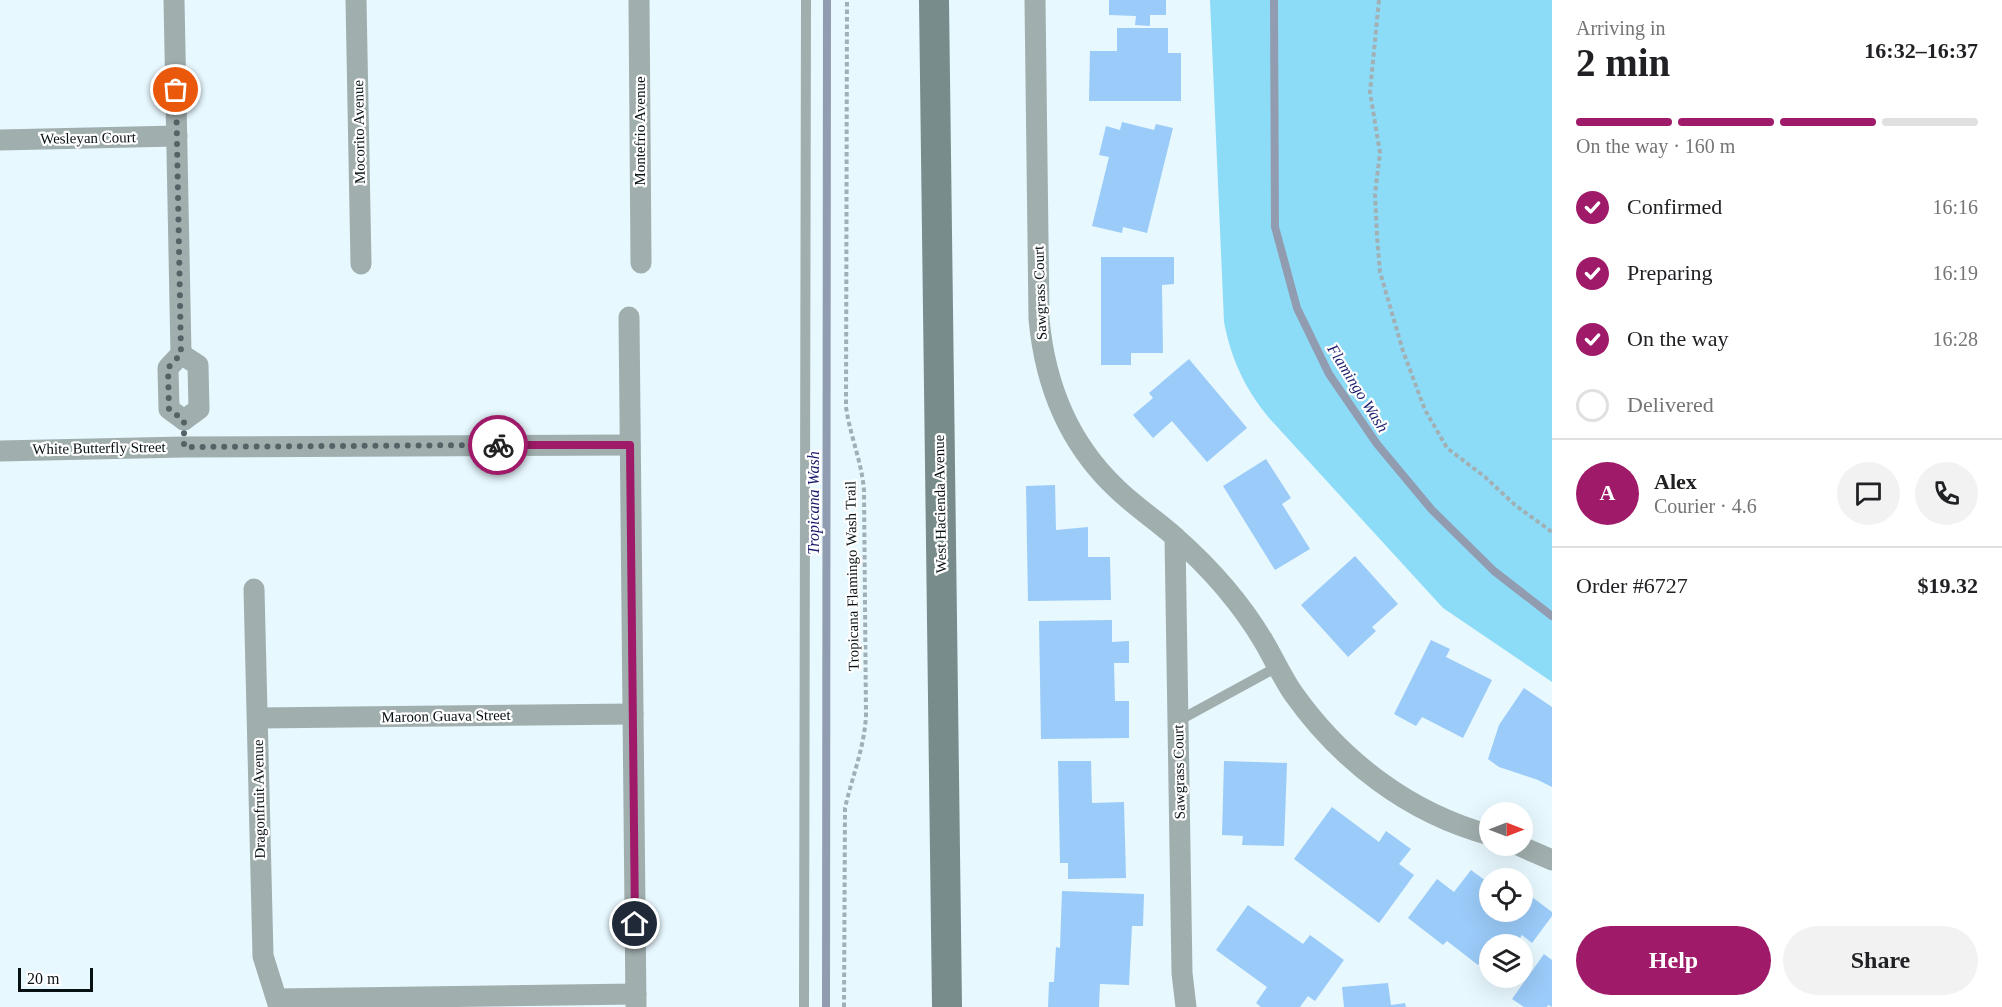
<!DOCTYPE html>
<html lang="en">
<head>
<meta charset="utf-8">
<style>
  :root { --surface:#fff; --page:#f2f2f2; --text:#202124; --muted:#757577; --line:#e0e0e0; --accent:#9f1a69 }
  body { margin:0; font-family:"Times New Roman",serif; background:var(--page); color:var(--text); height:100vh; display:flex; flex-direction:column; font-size:22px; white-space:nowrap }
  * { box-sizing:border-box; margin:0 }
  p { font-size:20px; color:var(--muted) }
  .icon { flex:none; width:33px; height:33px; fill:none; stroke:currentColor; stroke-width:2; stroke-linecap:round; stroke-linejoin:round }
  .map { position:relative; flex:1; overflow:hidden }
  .side { display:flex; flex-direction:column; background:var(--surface); width:450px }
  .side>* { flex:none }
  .needle { width:39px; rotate:90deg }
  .controls { position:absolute; left:1479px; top:802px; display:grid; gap:12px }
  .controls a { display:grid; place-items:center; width:54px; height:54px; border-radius:50%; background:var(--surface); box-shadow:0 6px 24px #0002; font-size:30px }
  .scale { position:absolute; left:18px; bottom:15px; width:75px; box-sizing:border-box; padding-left:6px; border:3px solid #071114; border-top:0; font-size:16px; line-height:21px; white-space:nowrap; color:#071114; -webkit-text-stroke:4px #fff; paint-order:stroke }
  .pin { position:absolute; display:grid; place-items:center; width:51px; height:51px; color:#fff; margin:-26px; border:3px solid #fff; border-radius:50%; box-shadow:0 2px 6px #0007 }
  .courier { position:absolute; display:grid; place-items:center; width:60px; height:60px; margin:-30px; border:4px solid #9f1a69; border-radius:50%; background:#fff; color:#222; box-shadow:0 2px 8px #0007 }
  .summary em { font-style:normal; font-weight:700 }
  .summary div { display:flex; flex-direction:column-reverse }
  .summary { display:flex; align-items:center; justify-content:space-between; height:102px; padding:0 24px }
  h1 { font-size:39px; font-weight:700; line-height:45px }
  .bar { display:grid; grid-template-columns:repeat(4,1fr); gap:9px 6px; align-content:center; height:72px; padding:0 24px }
  .bar i { height:8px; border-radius:4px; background:var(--line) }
  .bar .active { background:var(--accent) }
  .bar p { grid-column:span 4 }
  .line { display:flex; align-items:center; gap:15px; padding:0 24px; border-top:2px solid var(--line) }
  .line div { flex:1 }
  .round { display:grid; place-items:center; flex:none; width:63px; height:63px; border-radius:32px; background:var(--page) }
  ol { padding:0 24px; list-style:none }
  li { display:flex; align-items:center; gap:18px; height:66px }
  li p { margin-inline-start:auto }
  li .icon { padding:6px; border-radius:50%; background:var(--accent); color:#fff; stroke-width:4 }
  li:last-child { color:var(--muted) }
  li i { width:33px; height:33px; border:3px solid var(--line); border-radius:50% }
  .cta { display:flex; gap:12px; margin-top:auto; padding:12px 24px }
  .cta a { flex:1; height:69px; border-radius:36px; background:var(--accent); color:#fff; font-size:24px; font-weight:700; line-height:69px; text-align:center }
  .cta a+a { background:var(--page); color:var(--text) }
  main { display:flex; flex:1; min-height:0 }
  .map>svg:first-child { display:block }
  .green { fill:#8ddcf7 }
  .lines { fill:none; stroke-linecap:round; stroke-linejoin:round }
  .stream { stroke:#929cb1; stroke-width:8 }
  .building { fill:#9bcbf9 }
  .path { stroke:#a1b0b5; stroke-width:4; stroke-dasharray:4.5 3; stroke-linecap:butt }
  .lane { stroke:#a1aeae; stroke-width:10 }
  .street { stroke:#a1aeae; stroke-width:21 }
  .secondary { stroke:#788c8b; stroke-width:30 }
  .done { stroke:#556266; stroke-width:6; stroke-dasharray:0 10.8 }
  .route { stroke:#9f1a69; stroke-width:8 }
  .labels { text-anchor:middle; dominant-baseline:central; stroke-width:4.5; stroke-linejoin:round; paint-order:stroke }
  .street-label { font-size:15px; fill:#071114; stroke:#fff }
  .water-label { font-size:16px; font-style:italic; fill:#1a1c6b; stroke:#fff }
</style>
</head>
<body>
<main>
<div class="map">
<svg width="1552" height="1007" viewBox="0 0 1552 1007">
  <rect width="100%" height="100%" fill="#e7f8fe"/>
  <path class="green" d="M1210,0H1552V682L1443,608L1269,418C1245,389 1231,359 1224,322Z"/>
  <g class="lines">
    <g class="stream">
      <polyline points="1274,0 1275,227 1297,308 1329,374 1377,444 1432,510 1494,571 1552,616"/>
      <polyline points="826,1007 827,0"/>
    </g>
  </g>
  <g class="building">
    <polygon points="1109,0 1166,0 1166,15 1150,15 1150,26 1135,25 1136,16 1109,15"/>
    <polygon points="1117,28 1168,28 1168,53 1181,53 1181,101 1089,101 1090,51 1117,51"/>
    <polygon points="1122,122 1154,130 1156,124 1173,128 1147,233 1123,227 1122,233 1092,226 1109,157 1099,155 1106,126 1120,130"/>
    <polygon points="1101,257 1174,257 1174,284 1162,285 1163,353 1131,353 1131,365 1101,365"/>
    <polygon points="1189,359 1247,428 1207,462 1172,421 1153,438 1133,415 1153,398 1149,393"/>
    <polygon points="1266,459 1291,498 1282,504 1310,549 1275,570 1223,486"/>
    <polygon points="1055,485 1056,530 1088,527 1088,557 1110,557 1111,600 1028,601 1026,486"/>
    <polygon points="1355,556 1398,604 1372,627 1376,631 1348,657 1301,605"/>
    <polygon points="1112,620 1112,642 1129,641 1129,663 1114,663 1115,701 1129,701 1129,738 1041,739 1039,621"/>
    <polygon points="1431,640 1450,649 1446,657 1492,680 1463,738 1422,717 1416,726 1394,714"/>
    <polygon points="1524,688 1552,707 1552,787 1538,780 1499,767 1488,759 1499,725"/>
    <polygon points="1058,761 1091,761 1092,803 1124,802 1126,878 1068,879 1068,863 1060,863"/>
    <polygon points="1224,761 1287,763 1284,846 1242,845 1243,836 1222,835"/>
    <polygon points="1332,807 1379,842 1386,831 1411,849 1399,864 1414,875 1379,923 1294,859"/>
    <polygon points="1471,870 1490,884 1490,912 1522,912 1524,891 1552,912 1552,916 1532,943 1522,935 1515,945 1490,945 1490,961 1485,957 1478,965 1447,941 1443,945 1408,918 1437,879 1454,892"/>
    <polygon points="1062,891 1144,894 1143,926 1132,926 1129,985 1100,984 1099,1007 1048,1007 1049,982 1054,982 1056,947 1060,948"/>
    <polygon points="1248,905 1303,944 1310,935 1344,960 1315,1001 1308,996 1300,1007 1261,1007 1256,1003 1267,987 1216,950"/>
    <polygon points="1544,954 1552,960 1552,1007 1548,1005 1547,1007 1524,1007 1512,999"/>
    <polygon points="1388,983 1391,1005 1405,1003 1406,1007 1344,1007 1342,987"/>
  </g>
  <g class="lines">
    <g class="path">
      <polyline points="1379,0 1370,92 1380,153 1375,194 1377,236 1380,272 1403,351 1425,410 1447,448 1485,477 1515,505 1552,532"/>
      <path d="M844,1007L845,808C852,777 864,749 866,716L864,491C862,462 850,436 846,407L847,0"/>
    </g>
    <g class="lane">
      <polyline points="1178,721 1277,667"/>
      <polyline points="804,1007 806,0"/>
    </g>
    <g class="street">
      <polyline points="174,0 181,354 168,368 169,409 184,420"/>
      <polyline points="356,0 361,264"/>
      <polyline points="639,0 641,263"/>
      <path d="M1035,0L1039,319C1045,384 1067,441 1115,487C1133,505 1156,520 1175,537L1182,973L1186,1007"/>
      <polyline points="0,140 177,136"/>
      <polyline points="629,317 636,1007"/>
      <polyline points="181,354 198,365 199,409 184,420"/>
      <polyline points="0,451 184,447 630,445"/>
      <path d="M1175,537C1209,567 1241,603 1264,642C1274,659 1282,677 1293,693C1341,761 1409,813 1490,835"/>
      <polyline points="254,589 263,956 279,1007"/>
      <polyline points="258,718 633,714"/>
      <polyline points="1520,846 1552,860"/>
      <polyline points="277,999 636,994"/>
    </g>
    <polyline class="secondary" points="934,0 947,1007"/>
  </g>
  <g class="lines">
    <polyline class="done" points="176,90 181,354 168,368 169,410 184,420 184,447 498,445"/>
    <polyline class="route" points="498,445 630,445 635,924"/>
  </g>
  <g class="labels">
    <g class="street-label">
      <text transform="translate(640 131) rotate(-90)">Montefrio Avenue</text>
      <text transform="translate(359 132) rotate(-91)">Mocorito Avenue</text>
      <text transform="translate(88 138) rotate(-1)">Wesleyan Court</text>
      <text transform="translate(1040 293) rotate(-92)">Sawgrass Court</text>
      <text transform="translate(99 448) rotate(-1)">White Butterfly Street</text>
      <text transform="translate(940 504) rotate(-91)">West Hacienda Avenue</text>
      <text transform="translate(852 576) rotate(-91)">Tropicana Flamingo Wash Trail</text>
      <text transform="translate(446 716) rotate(-1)">Maroon Guava Street</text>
      <text transform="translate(1179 772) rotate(-91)">Sawgrass Court</text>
      <text transform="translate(259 799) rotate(-91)">Dragonfruit Avenue</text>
    </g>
    <g class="water-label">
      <text transform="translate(1358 388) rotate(58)">Flamingo Wash</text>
      <text transform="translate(813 503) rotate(-90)">Tropicana Wash</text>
    </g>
  </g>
</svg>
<div class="controls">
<a><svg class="needle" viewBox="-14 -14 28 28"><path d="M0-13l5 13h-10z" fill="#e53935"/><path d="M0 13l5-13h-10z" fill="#757577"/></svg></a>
<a><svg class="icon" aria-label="locate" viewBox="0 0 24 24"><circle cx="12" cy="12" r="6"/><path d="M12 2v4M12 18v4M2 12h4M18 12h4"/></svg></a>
<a><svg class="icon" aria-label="layers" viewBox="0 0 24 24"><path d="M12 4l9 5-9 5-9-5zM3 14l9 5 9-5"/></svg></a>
</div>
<div class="scale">20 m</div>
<div class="pin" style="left:176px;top:90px;background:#ea580c"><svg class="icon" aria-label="bag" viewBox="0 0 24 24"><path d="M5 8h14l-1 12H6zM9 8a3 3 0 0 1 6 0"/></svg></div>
<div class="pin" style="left:635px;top:924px;background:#1f2937"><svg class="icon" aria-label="home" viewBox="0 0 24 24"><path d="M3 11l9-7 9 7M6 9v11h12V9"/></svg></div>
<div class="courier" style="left:498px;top:445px"><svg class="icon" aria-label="bike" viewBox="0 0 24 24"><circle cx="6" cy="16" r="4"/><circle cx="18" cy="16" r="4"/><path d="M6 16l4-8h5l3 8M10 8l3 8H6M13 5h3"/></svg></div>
</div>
<section class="side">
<div class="summary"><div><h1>2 min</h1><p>Arriving in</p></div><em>16:32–16:37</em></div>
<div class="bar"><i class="active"></i><i class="active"></i><i class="active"></i><i></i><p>On the way · 160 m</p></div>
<ol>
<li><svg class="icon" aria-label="check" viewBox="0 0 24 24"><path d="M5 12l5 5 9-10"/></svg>Confirmed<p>16:16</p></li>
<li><svg class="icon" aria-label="check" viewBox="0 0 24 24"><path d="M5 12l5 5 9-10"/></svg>Preparing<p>16:19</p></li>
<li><svg class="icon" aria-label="check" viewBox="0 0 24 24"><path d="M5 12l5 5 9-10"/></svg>On the way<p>16:28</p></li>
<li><i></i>Delivered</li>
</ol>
<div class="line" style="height:108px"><b class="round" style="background:var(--accent);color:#fff">A</b><div><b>Alex</b><p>Courier · 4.6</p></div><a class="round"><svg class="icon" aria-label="chat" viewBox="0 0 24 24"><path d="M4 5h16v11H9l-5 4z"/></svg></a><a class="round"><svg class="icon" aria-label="phone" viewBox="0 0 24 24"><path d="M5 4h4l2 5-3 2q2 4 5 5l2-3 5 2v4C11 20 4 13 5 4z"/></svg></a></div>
<div class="line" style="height:78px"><div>Order #6727</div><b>$19.32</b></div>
<div class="cta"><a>Help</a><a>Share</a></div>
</section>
</main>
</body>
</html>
